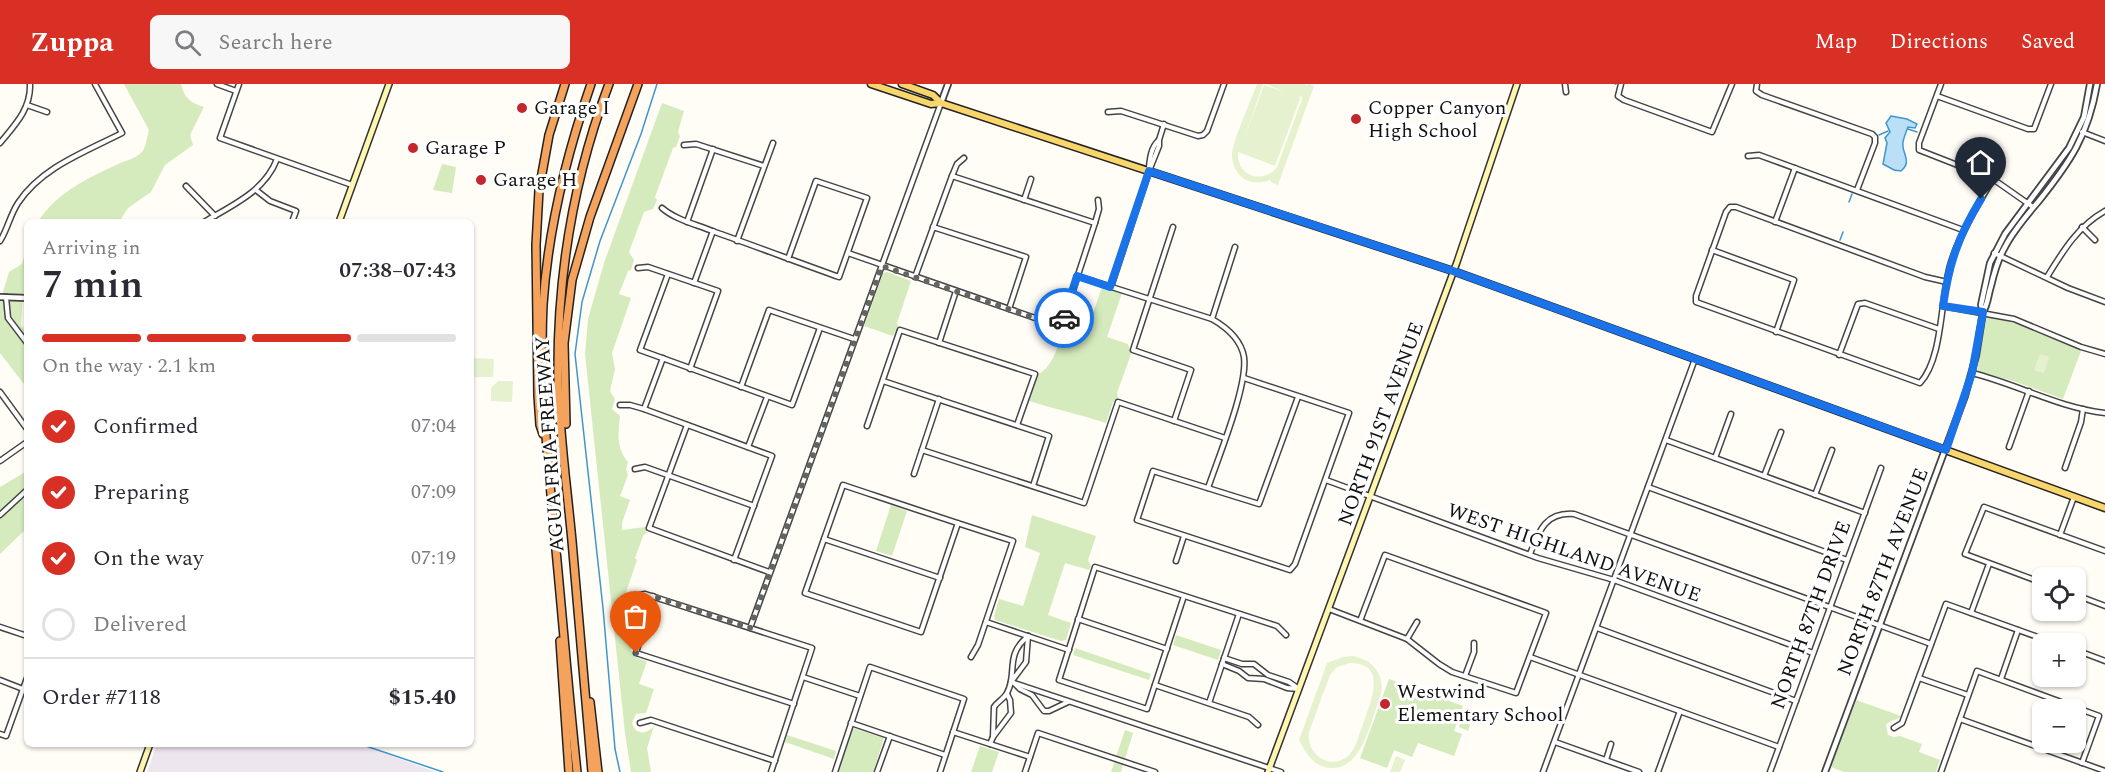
<!DOCTYPE html>
<html lang="en">
<head>
<meta charset="utf-8">
<style>
  :root { --surface:#fff; --page:#f7f7f7; --text:#2b2b33; --muted:#7c7c81; --line:#e1e1e2; --accent:#d93025 }
  body { margin:0; font-family:Spectral,serif; background:var(--page); color:var(--text); height:100vh; display:flex; flex-direction:column; font-size:22px; white-space:nowrap }
  * { box-sizing:border-box; margin:0 }
  p { font-size:20px; color:var(--muted) }
  .icon { flex:none; width:33px; height:33px; fill:none; stroke:currentColor; stroke-width:2; stroke-linecap:round; stroke-linejoin:round }
  .map { position:relative; flex:1; overflow:hidden }
  .drawer { position:absolute; left:24px; top:135px; width:450px; height:528px; display:flex; flex-direction:column; background:var(--surface); border-radius:9px; box-shadow:0 2px 4px #0004 }
  .drawer>* { flex:none }
  .buttons { position:absolute; left:2032px; top:483px; display:grid; gap:12px }
  .buttons a { display:grid; place-items:center; width:54px; height:54px; border-radius:9px; background:var(--surface); box-shadow:0 2px 4px #0004; font-size:30px }
  .pin { position:absolute; display:grid; place-items:center; width:51px; height:51px; color:#fff; margin:-62px -26px; border-radius:50% 50% 50% 0; rotate:-45deg; box-shadow:0 0 6px #0007 }
  .pin .icon { rotate:45deg }
  .courier { position:absolute; display:grid; place-items:center; width:60px; height:60px; margin:-30px; border:4px solid #1a73e8; border-radius:50%; background:#fff; color:#222; box-shadow:0 2px 8px #0007 }
  .head em { font-style:normal; font-weight:600 }
  .head div { display:flex; flex-direction:column-reverse }
  .head { display:flex; align-items:center; justify-content:space-between; height:102px; padding:0 18px }
  h1 { font-size:39px; font-weight:600; line-height:45px }
  .bar { display:grid; grid-template-columns:repeat(4,1fr); gap:9px 6px; align-content:center; height:72px; padding:0 18px }
  .bar i { height:8px; border-radius:4px; background:var(--line) }
  .bar .current { background:var(--accent) }
  .bar p { grid-column:span 4 }
  .line { display:flex; align-items:center; gap:15px; padding:0 18px; border-top:2px solid var(--line) }
  .line div { flex:1 }
  ol { padding:0 18px; list-style:none }
  li { display:flex; align-items:center; gap:18px; height:66px }
  li p { margin-inline-start:auto }
  li .icon { padding:6px; border-radius:50%; background:var(--accent); color:#fff; stroke-width:4 }
  li:last-child { color:var(--muted) }
  li i { width:33px; height:33px; border:3px solid var(--line); border-radius:50% }
  header { display:flex; align-items:center; gap:36px; box-sizing:border-box; height:84px; padding:0 30px; background:var(--accent); color:#fff }
  header strong { font-size:28px }
  nav { display:flex; gap:33px; margin-inline-start:auto; font-size:21px }
  .search { width:420px; height:54px; background:var(--page); display:flex; align-items:center; gap:15px; box-sizing:border-box; padding:0 21px; border-radius:9px; color:var(--muted); font-size:22px }
  .map>svg:first-child { display:block }
  .industrial { fill:#eee6ef }
  .green { fill:#d5ebbd }
  .pitch { fill:#e6f2cf; fill-rule:evenodd }
  .water { fill:#b9e0f7; stroke:#3f96cf; stroke-width:1.5 }
  .lines { fill:none; stroke-linecap:round; stroke-linejoin:round }
  .stream { stroke:#3f96cf; stroke-width:1.5 }
  .canal { stroke:#b9e0f7; stroke-width:4.5 }
  .minor-casing { stroke:#444; stroke-width:7 }
  .tertiary-casing { stroke:#444; stroke-width:8 }
  .secondary-casing { stroke:#333; stroke-width:8 }
  .primary-casing { stroke:#222; stroke-width:9 }
  .motorway-casing { stroke:#222; stroke-width:10 }
  .minor { stroke:#fff; stroke-width:4 }
  .tertiary { stroke:#fff; stroke-width:4.5 }
  .secondary { stroke:#fff6b0; stroke-width:5 }
  .primary { stroke:#f9d66b; stroke-width:6 }
  .motorway { stroke:#f5a25d; stroke-width:7 }
  .done { stroke:#646461; stroke-width:6; stroke-dasharray:0 10.8 }
  .route { stroke:#1a73e8; stroke-width:8 }
  .poi-dot { fill:#c4262e; stroke:#fff; stroke-width:2 }
  .labels { text-anchor:middle; dominant-baseline:central; stroke-width:6; stroke-linejoin:round; paint-order:stroke }
  .poi-label { font-size:20px; fill:#111; stroke:#fff; text-anchor:start }
  .street-label { font-size:20px; fill:#111; stroke:#fff }
</style>
</head>
<body>
<header>
<strong>Zuppa</strong>
<div class="search"><svg class="icon" aria-label="search" viewBox="0 0 24 24"><circle cx="10" cy="10" r="6"/><path d="M15 15l6 6"/></svg>Search here</div>
<nav><a>Map</a><a>Directions</a><a>Saved</a></nav>
</header>
<div class="map">
<svg width="2105" height="688" viewBox="0 0 2105 688">
  <rect width="100%" height="100%" fill="#fffdf5"/>
  <polygon class="industrial" points="157,660 360,660 436,688 147,688"/>
  <g class="green">
    <path d="M124,0H181C184,14 191,19 204,23L190,51L193,61L165,81L151,108L128,124L119,138H38C56,109 86,95 116,81C124,77 135,75 142,68C146,63 147,53 149,46Z"/>
    <path d="M662,19L684,27L678,48L680,52L676,63L673,64L655,113L657,116L653,125L644,128L629,168L634,176L631,186L628,187L619,210L631,214L612,269L615,285L610,307L615,315L612,325L620,332C618,349 616,364 628,378L626,385L628,391L620,412L630,416L622,439V446L645,443L647,448L643,452L635,474L637,476L624,514L629,522H638L644,514L646,517L631,566L637,574L647,577L639,600L654,605L646,629L636,630L632,639C636,652 647,650 654,642L647,664L651,688H631L625,649L585,270L588,235L604,179Z"/>
    <polygon points="442,80 456,83 452,109 433,106"/>
    <polygon points="27,163 27,209 23,209 21,241 27,248 27,304 0,269 0,218 9,188 22,180"/>
    <polygon points="887,188 911,197 897,239 899,244 893,252 864,242 883,189"/>
    <path d="M1102,203L1122,209L1107,253L1128,260L1131,270L1117,309L1118,315L1113,318L1106,339C1081,331 1055,325 1029,317L1037,291C1052,284 1060,261 1061,246L1065,243L1086,250Z"/>
    <polygon points="1990,233 2025,242 2081,267 2063,315 2013,297 1977,287 1986,234"/>
    <polygon points="27,387 27,444 0,470 0,403"/>
    <polygon points="891,421 907,427 892,472 876,467"/>
    <polygon points="1032,431 1096,452 1088,476 1091,482 1089,486 1065,479 1048,531 1071,539 1066,556 1061,557 995,536 994,532 999,515 1023,522 1040,469 1025,463"/>
    <polygon points="1176,551 1221,566 1218,576 1173,561"/>
    <polygon points="1075,564 1151,590 1149,596 1073,571"/>
    <polygon points="1389,595 1463,622 1454,647 1462,650 1454,672 1418,659 1412,673 1394,666 1387,684 1360,674"/>
    <path d="M1856,616L1901,632C1897,637 1891,635 1886,641L1888,651L1894,653L1900,652L1922,660L1919,668L1940,676L1936,688H1844L1831,683Z"/>
    <polygon points="1464,629 1473,632 1468,647 1459,643"/>
    <polygon points="853,644 884,654 873,688 838,688"/>
    <polygon points="1125,646 1133,649 1121,688 1111,688"/>
    <polygon points="787,651 836,667 834,675 785,658"/>
    <polygon points="980,662 999,668 992,688 971,688"/>
  </g>
  <g class="pitch">
    <path d="M1257,0H1263L1245,52L1264,1L1284,8L1267,0H1305L1306,2L1309,0L1314,2L1278,101L1271,98V96C1262,99 1253,100 1244,95C1236,89 1232,80 1232,71C1233,55 1251,17 1257,0ZM1299,12L1302,13L1301,18L1277,83C1263,101 1236,92 1238,68L1275,82L1300,15Z"/>
    <polygon points="2040,270 2049,273 2044,289 2034,286"/>
    <polygon points="471,274 494,275 493,293 471,293"/>
    <polygon points="498,297 513,297 512,318 491,317 491,304"/>
    <path d="M1352,572C1372,575 1385,590 1381,610C1372,633 1363,684 1333,684C1314,684 1307,671 1299,656L1327,579L1343,573ZM1350,579C1389,579 1370,619 1363,640C1359,649 1357,662 1350,670C1333,688 1306,672 1309,648L1330,591L1337,583Z"/>
    <polygon points="1396,672 1405,676 1400,688 1390,688"/>
  </g>
  <path class="water" d="M1891,32L1907,35L1917,40L1915,44L1908,43C1906,48 1904,53 1903,58C1901,69 1913,77 1901,87L1894,86L1883,80L1887,59L1885,54L1890,48L1886,39Z"/>
  <g class="lines">
    <g class="stream">
      <polyline points="1615,0 1616,0"/>
      <polyline points="1908,45 1917,48"/>
      <polyline points="1879,51 1888,47"/>
      <polyline points="1849,118 1852,110"/>
      <polyline points="1840,156 1843,148"/>
      <polyline points="360,660 443,688"/>
      <polyline points="620,688 615,665 603,524 575,270 582,218 600,157 641,50 657,0"/>
    </g>
    <polyline class="canal" points="1392,312 1410,264"/>
    <defs>
      <g id="minor">
        <polyline points="217,0 236,7"/>
        <polyline points="239,0 220,54 352,101"/>
        <polyline points="1565,0 1566,8"/>
        <polyline points="1621,0 1618,12 1624,16 1712,48 1732,0"/>
        <polyline points="1757,0 1756,7 1762,11 1872,50 1875,53 1875,59 1857,106"/>
        <polyline points="1941,0 1919,59 1919,66 1993,95 2033,123"/>
        <polyline points="1937,12 2028,45 2034,45 2051,0"/>
        <polyline points="27,21 47,28"/>
        <polyline points="1108,28 1121,27 1198,52 1203,51 1207,47 1224,0"/>
        <polyline points="2082,48 2105,57"/>
        <path d="M0,59C15,41 31,25 30,0"/>
        <polyline points="684,61 696,60 764,82"/>
        <polyline points="1748,72 1759,71 1963,146"/>
        <path d="M1149,83C1150,74 1151,64 1158,57"/>
        <polyline points="952,92 1095,139"/>
        <polyline points="186,102 215,132"/>
        <polyline points="256,106 270,117 296,127 292,138"/>
        <polyline points="1024,116 1031,95"/>
        <path d="M662,124C676,136 695,140 712,147C755,162 797,178 839,193L867,114L816,97L788,175"/>
        <path d="M204,138C233,121 265,107 277,75"/>
        <polyline points="687,138 713,65"/>
        <polyline points="1775,138 1795,84"/>
        <polyline points="933,143 1026,173 1009,225"/>
        <polyline points="1173,143 1133,266 1191,286 1174,337"/>
        <polyline points="2082,143 2095,156"/>
        <path d="M0,157C7,147 10,131 18,119C42,83 85,68 122,49L95,0"/>
        <polyline points="737,157 773,59"/>
        <polyline points="1712,166 1794,196 1776,248"/>
        <polyline points="848,169 1061,243 1095,139 1099,125 1098,116"/>
        <polyline points="1994,169 2068,204 2105,218"/>
        <polyline points="638,184 648,183 718,207 690,285"/>
        <polyline points="668,190 640,266 792,321 820,244"/>
        <path d="M1077,192L1212,235C1226,243 1241,256 1244,273C1248,302 1218,374 1208,404"/>
        <polyline points="915,193 952,92 957,80 964,74"/>
        <path d="M2047,193C2063,167 2078,142 2105,127"/>
        <path d="M1947,198L1925,193L1736,123H1730L1726,128L1696,212V218L1920,299C1944,273 1940,211 1951,178C1961,148 1977,122 1993,95"/>
        <polyline points="694,199 713,147"/>
        <polyline points="1111,203 1149,87 1159,62 1159,56 1164,40"/>
        <polyline points="6,213 8,234 27,259"/>
        <polyline points="1943,222 2014,235 2081,263 2105,270"/>
        <polyline points="1212,235 1235,163"/>
        <polyline points="939,259 956,207"/>
        <polyline points="1839,271 1858,220 1865,219 1939,245"/>
        <path d="M1972,289C2017,300 2059,324 2105,329"/>
        <polyline points="1244,294 1349,329 1295,480 1290,486 1137,436 1153,387 1259,420 1298,313"/>
        <polyline points="883,297 1049,352 1033,402"/>
        <polyline points="741,303 769,226 854,255"/>
        <polyline points="0,308 27,345"/>
        <polyline points="620,321 630,321 644,325 772,372 734,476"/>
        <polyline points="644,325 663,274"/>
        <polyline points="687,341 649,444 769,488"/>
        <polyline points="867,342 900,246 1035,290 1017,341"/>
        <polyline points="1666,356 1865,429"/>
        <polyline points="748,363 767,313"/>
        <polyline points="2009,363 2029,307"/>
        <polyline points="922,366 1084,419 1118,318 1225,354"/>
        <polyline points="1715,374 1731,330"/>
        <polyline points="0,377 27,358"/>
        <polyline points="2065,384 2081,338 2083,325"/>
        <polyline points="635,385 645,383 754,422"/>
        <polyline points="914,390 939,315"/>
        <polyline points="1764,392 1781,348"/>
        <polyline points="1326,396 1538,474 1614,496 1813,569"/>
        <polyline points="1648,403 1847,476"/>
        <polyline points="1815,411 1832,366"/>
        <polyline points="0,431 27,406"/>
        <path d="M958,439L921,548L805,509L843,401C900,420 956,439 1013,457L978,561L971,573"/>
        <polyline points="2060,451 2074,413"/>
        <polyline points="824,455 940,494"/>
        <path d="M1530,470C1539,447 1545,428 1574,430L1931,560"/>
        <polyline points="1176,477 1184,452"/>
        <polyline points="2043,499 1965,470 1984,423 2105,467"/>
        <polyline points="2076,511 2105,522"/>
        <polyline points="635,512 645,510 812,564 771,688"/>
        <polyline points="653,512 636,569 794,620"/>
        <polyline points="1184,512 1147,625 1059,596 1095,483 1277,542 1286,551"/>
        <polyline points="1329,525 1407,555 1439,580 1452,588 1516,609 1546,529 1385,471 1360,537"/>
        <polyline points="1971,529 1989,480"/>
        <polyline points="1078,535 1167,565"/>
        <polyline points="986,538 1069,566"/>
        <polyline points="0,543 27,552"/>
        <polyline points="750,544 941,19"/>
        <polyline points="1597,544 1796,617"/>
        <polyline points="1407,555 1417,538"/>
        <polyline points="2076,566 2105,577"/>
        <polyline points="1530,573 1779,663"/>
        <polyline points="1224,574 1242,580 1254,580 1268,591 1289,598 1299,605"/>
        <polyline points="1222,580 1239,587 1248,594 1264,595 1287,604 1298,605"/>
        <polyline points="1465,592 1474,568 1474,559"/>
        <polyline points="803,593 860,612"/>
        <polyline points="1919,594 1968,611"/>
        <polyline points="2001,595 2018,546"/>
        <polyline points="0,596 23,605"/>
        <polyline points="1011,598 1281,688"/>
        <polyline points="1011,598 1026,578 1028,552"/>
        <polyline points="1015,600 1020,605 1032,611 1044,627 1049,627 1068,618"/>
        <polyline points="1155,601 1249,633 1258,641"/>
        <polyline points="1209,619 1239,530"/>
        <polyline points="1960,635 2105,687"/>
        <polyline points="640,639 651,636 775,677"/>
        <polyline points="851,639 945,671"/>
        <polyline points="1894,644 1902,639 1946,520 2057,560"/>
        <polyline points="953,648 1030,673"/>
        <polyline points="0,650 6,652 27,594"/>
        <polyline points="993,653 1011,629 1010,616 1007,610"/>
        <polyline points="1555,658 1639,688"/>
        <path d="M990,660L993,653L994,623C998,617 1004,615 1007,609C1018,589 1004,572 1028,552"/>
        <polyline points="1606,676 1611,660"/>
        <polyline points="835,688 870,583 964,615 940,688"/>
        <polyline points="877,688 890,652"/>
        <polyline points="1025,688 1038,649 1155,688"/>
        <polyline points="1543,688 1695,275"/>
        <polyline points="1658,688 1680,627"/>
        <polyline points="1770,688 1881,384"/>
        <polyline points="1941,688 1977,587 2099,632 2082,679"/>
      </g>
      <g id="tertiary">
        <polyline points="941,19 948,0"/>
        <polyline points="0,213 27,214"/>
        <path d="M1983,228C1988,220 1988,211 1991,202C1994,189 1998,175 2005,163C2013,147 2026,132 2038,118C2070,78 2088,52 2097,0"/>
        <polyline points="1825,688 1965,312 1976,272 1983,228 1981,221 1990,179 2005,150 2069,64 2084,33 2090,0"/>
      </g>
      <g id="secondary">
        <polyline points="339,138 389,0"/>
        <polyline points="140,688 150,660"/>
        <polyline points="1268,688 1457,178 1517,0"/>
      </g>
      <g id="primary">
        <polyline points="871,0 931,20 941,19 1453,187 2105,424"/>
        <polyline points="902,0 933,11 941,19"/>
      </g>
      <g id="motorway">
        <polyline points="566,340 564,259 572,196 590,133 638,0"/>
        <polyline points="543,350 540,341 538,312 536,161 539,106 549,51 565,0"/>
        <polyline points="560,557 569,688"/>
        <polyline points="590,618 598,688"/>
        <path d="M577,688C569,614 563,540 556,466C549,385 539,303 543,221C548,145 566,72 591,0"/>
        <path d="M592,688C585,611 578,534 572,457C567,403 559,348 558,294C557,193 573,95 609,0"/>
      </g>
    </defs>
    <use href="#minor" class="minor-casing"/>
    <use href="#tertiary" class="tertiary-casing"/>
    <use href="#secondary" class="secondary-casing"/>
    <use href="#primary" class="primary-casing"/>
    <use href="#motorway" class="motorway-casing"/>
    <use href="#minor" class="minor"/>
    <use href="#tertiary" class="tertiary"/>
    <use href="#secondary" class="secondary"/>
    <use href="#primary" class="primary"/>
    <use href="#motorway" class="motorway"/>
  </g>
  <g class="lines">
    <polyline class="done" points="636,569 653,512 750,544 882,182 1061,243 1064,234"/>
    <path class="route" d="M1064,234L1077,192L1110,203L1149,87L1453,187L1946,366L1972,289L1983,228L1943,222C1949,179 1958,153 1981,115"/>
  </g>
  <g class="poi-dot">
    <circle cx="522" cy="24" r="6"/>
    <circle cx="1356" cy="35" r="6"/>
    <circle cx="413" cy="64" r="6"/>
    <circle cx="481" cy="96" r="6"/>
    <circle cx="1385" cy="620" r="6"/>
  </g>
  <g class="labels">
    <g class="poi-label">
      <text x="534" y="24">Garage I</text>
      <text x="1368" y="24">Copper Canyon<tspan x="1368" dy="23">High School</tspan></text>
      <text x="425" y="64">Garage P</text>
      <text x="493" y="96">Garage H</text>
      <text x="1397" y="608">Westwind<tspan x="1397" dy="23">Elementary School</tspan></text>
    </g>
    <g class="street-label">
      <text transform="translate(1381 340) rotate(-70)">NORTH 91ST AVENUE</text>
      <text transform="translate(550 360) rotate(-94)">AGUA FRIA FREEWAY</text>
      <text transform="translate(1574 469) rotate(19)">WEST HIGHLAND AVENUE</text>
      <text transform="translate(1883 488) rotate(-69)">NORTH 87TH AVENUE</text>
      <text transform="translate(1811 531) rotate(-70)">NORTH 87TH DRIVE</text>
    </g>
  </g>
</svg>
<div class="buttons">
<a><svg class="icon" aria-label="locate" viewBox="0 0 24 24"><circle cx="12" cy="12" r="6"/><path d="M12 2v4M12 18v4M2 12h4M18 12h4"/></svg></a>
<a>+</a>
<a>−</a>
</div>
<div class="pin" style="left:636px;top:569px;background:#ea580c"><svg class="icon" aria-label="bag" viewBox="0 0 24 24"><path d="M5 8h14l-1 12H6zM9 8a3 3 0 0 1 6 0"/></svg></div>
<div class="pin" style="left:1981px;top:115px;background:#1f2937"><svg class="icon" aria-label="home" viewBox="0 0 24 24"><path d="M3 11l9-7 9 7M6 9v11h12V9"/></svg></div>
<div class="courier" style="left:1064px;top:234px"><svg class="icon" aria-label="car" viewBox="0 0 24 24"><path d="M5 17H2v-5l4-1 3-4h7l3 4 3 1v5h-3M9 17h6M6 11h13"/><circle cx="7" cy="17" r="2"/><circle cx="17" cy="17" r="2"/></svg></div>
<section class="drawer">
<div class="head"><div><h1>7 min</h1><p>Arriving in</p></div><em>07:38–07:43</em></div>
<div class="bar"><i class="current"></i><i class="current"></i><i class="current"></i><i></i><p>On the way · 2.1 km</p></div>
<ol>
<li><svg class="icon" aria-label="check" viewBox="0 0 24 24"><path d="M5 12l5 5 9-10"/></svg>Confirmed<p>07:04</p></li>
<li><svg class="icon" aria-label="check" viewBox="0 0 24 24"><path d="M5 12l5 5 9-10"/></svg>Preparing<p>07:09</p></li>
<li><svg class="icon" aria-label="check" viewBox="0 0 24 24"><path d="M5 12l5 5 9-10"/></svg>On the way<p>07:19</p></li>
<li><i></i>Delivered</li>
</ol>
<div class="line" style="height:78px"><div>Order #7118</div><b>$15.40</b></div>
</section>
</div>
</body>
</html>
